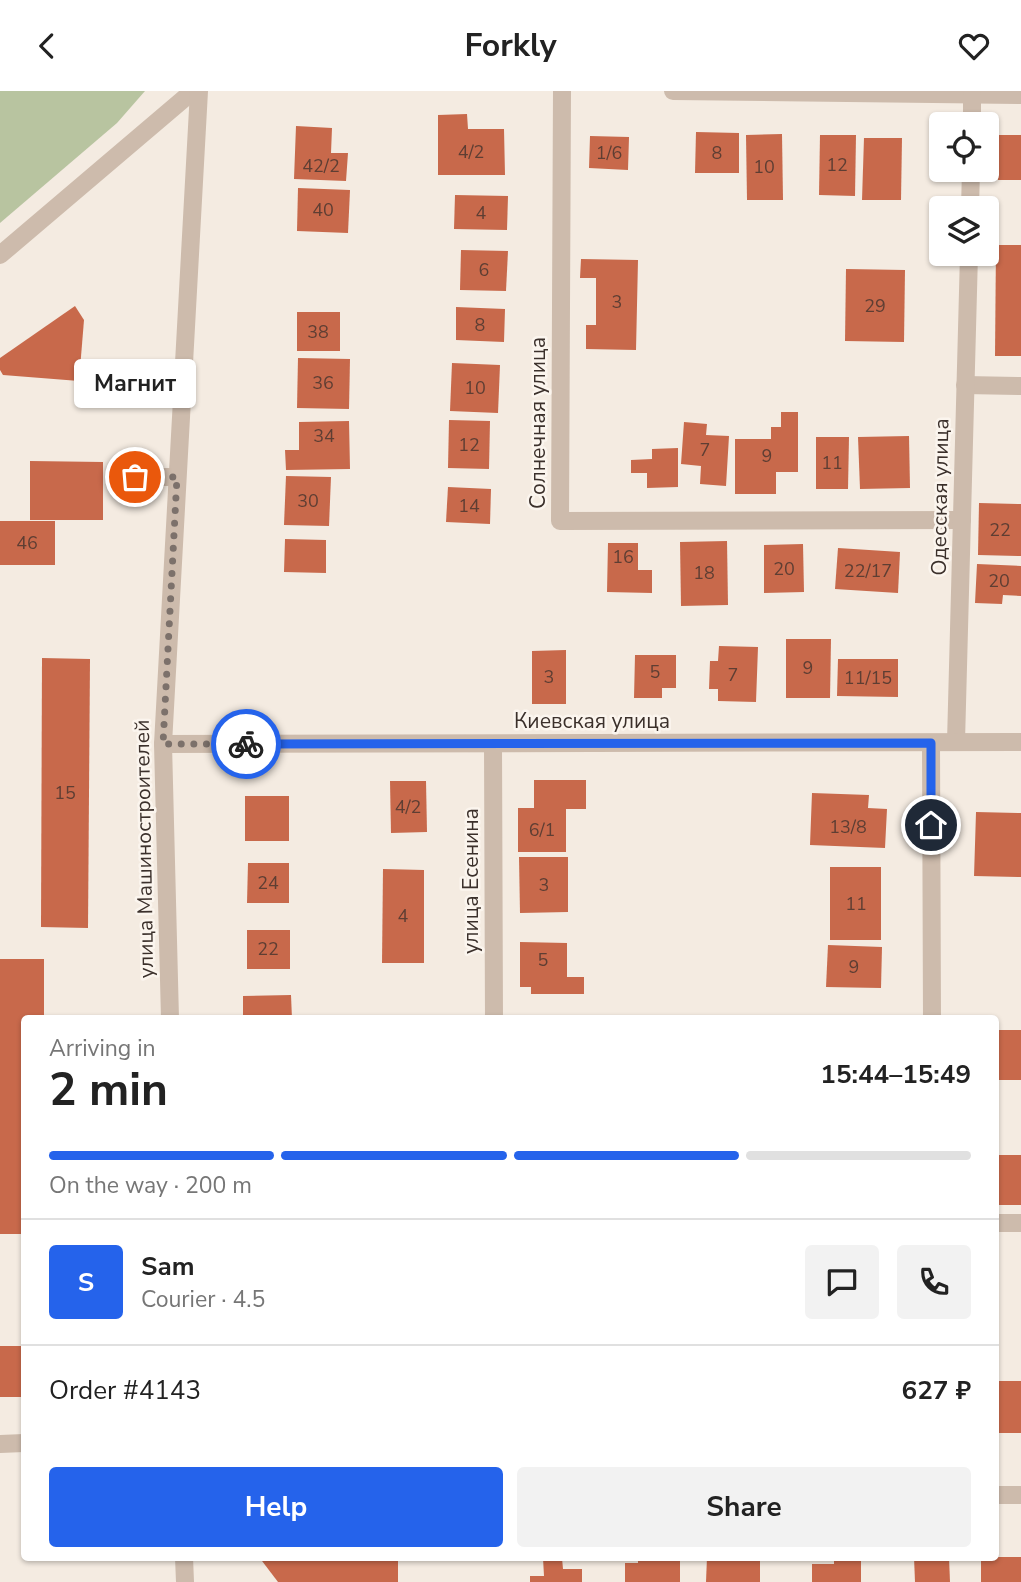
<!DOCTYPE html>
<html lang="en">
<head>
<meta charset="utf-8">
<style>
  :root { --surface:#fff; --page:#f2f2f2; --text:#222; --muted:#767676; --line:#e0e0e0; --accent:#2563eb }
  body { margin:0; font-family:"Nunito Sans",sans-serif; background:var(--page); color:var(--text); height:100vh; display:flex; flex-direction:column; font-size:26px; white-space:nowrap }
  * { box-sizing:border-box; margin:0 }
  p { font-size:23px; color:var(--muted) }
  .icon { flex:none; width:38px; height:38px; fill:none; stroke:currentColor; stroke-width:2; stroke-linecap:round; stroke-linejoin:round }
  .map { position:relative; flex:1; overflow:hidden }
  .details { position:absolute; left:21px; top:924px; width:978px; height:546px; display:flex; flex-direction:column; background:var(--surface); border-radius:7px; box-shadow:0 2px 5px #0004 }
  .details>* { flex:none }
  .controls { position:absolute; left:929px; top:21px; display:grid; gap:14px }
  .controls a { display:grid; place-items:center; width:70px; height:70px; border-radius:7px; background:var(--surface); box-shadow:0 2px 5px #0004; font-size:35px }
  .pin { position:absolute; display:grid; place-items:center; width:60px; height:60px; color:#fff; margin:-30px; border:4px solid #fff; border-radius:50%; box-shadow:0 2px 7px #0007 }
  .courier { position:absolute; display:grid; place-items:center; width:70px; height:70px; margin:-35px; border:5px solid #2563eb; border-radius:50%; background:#fff; color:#222; box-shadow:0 2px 9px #0007 }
  .bubble { position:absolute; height:49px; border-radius:7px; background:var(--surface); box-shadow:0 2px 5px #0004; font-size:23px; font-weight:700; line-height:49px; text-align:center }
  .head em { font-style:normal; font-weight:700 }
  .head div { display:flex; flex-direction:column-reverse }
  .head { display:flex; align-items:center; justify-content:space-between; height:119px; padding:0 28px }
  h1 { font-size:46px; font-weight:700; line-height:52px }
  .bar { display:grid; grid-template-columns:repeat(4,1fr); gap:10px 7px; align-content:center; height:84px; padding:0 28px }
  .bar i { height:9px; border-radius:5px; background:var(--line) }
  .bar .on { background:var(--accent) }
  .bar p { grid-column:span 4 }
  .line { display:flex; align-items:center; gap:18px; padding:0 28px; border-top:2px solid var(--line) }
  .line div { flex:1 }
  .round { display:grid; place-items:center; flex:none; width:74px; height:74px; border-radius:7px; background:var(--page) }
  .action { display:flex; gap:14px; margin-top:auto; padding:14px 28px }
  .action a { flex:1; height:80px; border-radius:7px; background:var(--accent); color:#fff; font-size:28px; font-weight:700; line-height:80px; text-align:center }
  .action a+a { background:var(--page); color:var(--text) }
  header { display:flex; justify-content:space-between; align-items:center; height:91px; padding:0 28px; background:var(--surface); font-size:32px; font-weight:700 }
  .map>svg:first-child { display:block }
  .green { fill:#b8c4a0 }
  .building { fill:#c8694b }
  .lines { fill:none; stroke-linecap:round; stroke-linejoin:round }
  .minor { stroke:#cdbbac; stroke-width:18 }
  .done { stroke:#7c716b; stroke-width:7; stroke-dasharray:0 12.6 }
  .route { stroke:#2563eb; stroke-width:9 }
  .labels { text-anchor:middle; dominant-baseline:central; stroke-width:5; stroke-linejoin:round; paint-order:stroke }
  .number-label { font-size:18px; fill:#5e3e33 }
  .street-label { font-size:21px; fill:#3b302b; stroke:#fbf5ee }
</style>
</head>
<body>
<header><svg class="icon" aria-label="back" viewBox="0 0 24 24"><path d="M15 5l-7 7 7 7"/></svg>Forkly<svg class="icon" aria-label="heart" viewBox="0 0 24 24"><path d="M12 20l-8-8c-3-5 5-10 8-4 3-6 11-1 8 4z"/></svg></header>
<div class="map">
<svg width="1021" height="1491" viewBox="0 0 1021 1491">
  <rect width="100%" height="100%" fill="#f4ebe1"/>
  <polygon class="green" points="0,0 145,0 117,32 0,132"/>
  <g class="building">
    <polygon points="467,23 468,38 504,38 505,84 438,84 438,24"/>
    <polygon points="296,35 332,37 331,62 348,62 346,90 294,88"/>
    <polygon points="696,41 739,42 739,82 695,82"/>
    <polygon points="782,43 783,109 747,109 746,44"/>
    <polygon points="820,44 856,44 855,105 819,104"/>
    <rect x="998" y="44" width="23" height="45"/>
    <polygon points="590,45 629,46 628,79 589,77"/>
    <polygon points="864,47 902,47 901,109 862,109"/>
    <polygon points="298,97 350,99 348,142 297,140"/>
    <polygon points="455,104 508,105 507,139 454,138"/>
    <polygon points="996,154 1021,154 1021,265 995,265"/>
    <polygon points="461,159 508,160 506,200 460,199"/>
    <polygon points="581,168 638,169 636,259 586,258 586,234 596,234 596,187 580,187"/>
    <polygon points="846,178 905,179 904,251 845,250"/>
    <polygon points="75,215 84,229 79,290 3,284 0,279 0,267"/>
    <polygon points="456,216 505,218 504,251 456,249"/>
    <rect x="297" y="221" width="43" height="39"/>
    <polygon points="298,267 350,268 349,318 297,317"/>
    <polygon points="452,272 500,274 498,322 450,320"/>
    <polygon points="781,321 798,321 798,381 776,381 776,403 735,403 735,348 771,348 771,336 781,336"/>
    <polygon points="449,329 490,330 489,378 448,377"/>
    <polygon points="349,330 350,378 286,379 285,359 299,359 299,331"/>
    <polygon points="684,331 707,333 706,344 729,345 726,395 700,393 701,375 681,373"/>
    <polygon points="909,345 910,397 860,398 858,346"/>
    <polygon points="816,346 849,346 848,398 816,398"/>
    <polygon points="678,357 678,396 647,397 647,382 631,382 631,369 652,368 652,358"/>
    <polygon points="30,370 103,371 103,429 30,429"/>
    <polygon points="286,385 331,386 329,435 284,434"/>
    <polygon points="448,396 491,398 490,433 446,431"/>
    <polygon points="979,412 1021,413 1021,465 978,464"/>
    <rect x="0" y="430" width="55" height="44"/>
    <polygon points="285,448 326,449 326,482 284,481"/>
    <polygon points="727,450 728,514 681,515 680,451"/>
    <polygon points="608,452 638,452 638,479 652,479 652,502 607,501"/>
    <polygon points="803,453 804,501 764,502 764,454"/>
    <polygon points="838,457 900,461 898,502 835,498"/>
    <polygon points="977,473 1021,475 1021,505 1003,504 1002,513 975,512"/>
    <polygon points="786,548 831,548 830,607 786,607"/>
    <polygon points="719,555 758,556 756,611 718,610 718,598 709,598 710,570 718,570"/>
    <polygon points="566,559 566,613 532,613 532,560"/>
    <polygon points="635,564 676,564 676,597 662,597 662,607 634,607"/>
    <polygon points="42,567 90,568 88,837 41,836"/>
    <polygon points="838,568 898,568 898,606 837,605"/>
    <polygon points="534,689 586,689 586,718 566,718 566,761 518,761 518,717 534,717"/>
    <polygon points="390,690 426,690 427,741 391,742"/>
    <polygon points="812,702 869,704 868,717 887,718 885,757 810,754"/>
    <rect x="245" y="705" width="44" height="45"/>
    <polygon points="976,721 1021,722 1021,786 974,785"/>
    <polygon points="519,766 568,766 568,821 520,822"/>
    <polygon points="248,772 289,772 289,812 247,812"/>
    <rect x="830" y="776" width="51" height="73"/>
    <polygon points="383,778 424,779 424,872 382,872"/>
    <rect x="247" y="839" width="43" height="39"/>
    <polygon points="520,851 567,852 567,886 584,886 584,903 531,903 531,896 520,896"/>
    <polygon points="828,854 882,856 881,897 826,896"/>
    <polygon points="0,868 44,868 44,928 24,928 24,1143 0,1143"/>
    <polygon points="291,904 292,928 243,928 243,905"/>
    <polygon points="518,924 565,925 565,928 518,928"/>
    <rect x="996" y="939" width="25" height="50"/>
    <rect x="996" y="1064" width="25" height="50"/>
    <rect x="0" y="1255" width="24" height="51"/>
    <rect x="996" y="1290" width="25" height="52"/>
    <polygon points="259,1466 398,1466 398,1491 278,1491"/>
    <polygon points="638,1466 680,1466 680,1491 625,1491 625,1472 638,1472"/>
    <polygon points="707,1466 760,1467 760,1491 706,1491"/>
    <polygon points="834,1466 861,1466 861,1491 812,1491 812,1473 834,1473"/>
    <polygon points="914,1466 949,1466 950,1491 915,1491"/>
    <rect x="981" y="1466" width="40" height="25"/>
    <polygon points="543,1467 562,1467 563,1478 582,1478 582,1491 530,1491 530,1485 544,1485"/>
  </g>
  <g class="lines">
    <g class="minor">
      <polyline points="562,0 560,430 962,429"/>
      <polyline points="673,0 1021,4"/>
      <polyline points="972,33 972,4"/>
      <polyline points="970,117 971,79"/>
      <polyline points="0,164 193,0"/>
      <polyline points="965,294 1021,295"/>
      <polyline points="135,386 177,386"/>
      <polyline points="956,651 969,163"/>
      <polyline points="931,652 932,928"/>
      <polyline points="163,653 1021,651"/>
      <polyline points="493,653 494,928"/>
      <polyline points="170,928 163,653 199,0"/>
      <polyline points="996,1132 1021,1132"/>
      <polyline points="0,1353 24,1352"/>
      <polyline points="996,1404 1021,1404"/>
      <polyline points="184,1466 185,1491"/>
    </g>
  </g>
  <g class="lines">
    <polyline class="done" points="135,386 177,386 163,653 246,653"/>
    <polyline class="route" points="246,653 931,652 931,734"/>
  </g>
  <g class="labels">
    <g class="number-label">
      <text x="471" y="61">4/2</text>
      <text x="609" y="62">1/6</text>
      <text x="717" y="62">8</text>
      <text x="837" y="74">12</text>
      <text x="321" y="75">42/2</text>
      <text x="764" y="76">10</text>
      <text x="323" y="119">40</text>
      <text x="481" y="122">4</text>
      <text x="484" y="179">6</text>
      <text x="617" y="211">3</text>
      <text x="875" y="215">29</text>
      <text x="480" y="234">8</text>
      <text x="318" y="241">38</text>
      <text x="323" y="292">36</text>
      <text x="475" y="297">10</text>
      <text x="324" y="345">34</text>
      <text x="469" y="354">12</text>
      <text x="705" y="359">7</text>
      <text x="767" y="365">9</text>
      <text x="832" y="372">11</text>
      <text x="308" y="410">30</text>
      <text x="469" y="415">14</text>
      <text x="1000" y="439">22</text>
      <text x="27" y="452">46</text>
      <text x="623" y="466">16</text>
      <text x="784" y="478">20</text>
      <text x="868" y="480">22/17</text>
      <text x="704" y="482">18</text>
      <text x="999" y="490">20</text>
      <text x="808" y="577">9</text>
      <text x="655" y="581">5</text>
      <text x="733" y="584">7</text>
      <text x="549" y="586">3</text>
      <text x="868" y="587">11/15</text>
      <text x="65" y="702">15</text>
      <text x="408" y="716">4/2</text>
      <text x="848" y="736">13/8</text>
      <text x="542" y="739">6/1</text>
      <text x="268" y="792">24</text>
      <text x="544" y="794">3</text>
      <text x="856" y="813">11</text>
      <text x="403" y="825">4</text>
      <text x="268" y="858">22</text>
      <text x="543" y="869">5</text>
      <text x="854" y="876">9</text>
    </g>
    <g class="street-label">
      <text transform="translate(538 332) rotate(-90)">Солнечная улица</text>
      <text transform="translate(940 406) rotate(-89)">Одесская улица</text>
      <text x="592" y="630">Киевская улица</text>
      <text transform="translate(144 758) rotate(-91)">улица Машиностроителей</text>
      <text transform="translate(471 790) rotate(-90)">улица Есенина</text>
    </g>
  </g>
</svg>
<div class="controls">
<a><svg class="icon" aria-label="locate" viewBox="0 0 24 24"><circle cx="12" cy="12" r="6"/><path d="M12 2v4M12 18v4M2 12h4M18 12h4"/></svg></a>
<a><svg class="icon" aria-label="layers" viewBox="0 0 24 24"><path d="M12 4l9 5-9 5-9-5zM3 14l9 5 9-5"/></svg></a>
</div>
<div class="pin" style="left:135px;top:386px;background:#ea580c"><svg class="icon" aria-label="bag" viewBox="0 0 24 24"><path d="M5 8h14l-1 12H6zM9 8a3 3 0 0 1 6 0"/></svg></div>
<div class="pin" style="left:931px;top:734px;background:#1f2937"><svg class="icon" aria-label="home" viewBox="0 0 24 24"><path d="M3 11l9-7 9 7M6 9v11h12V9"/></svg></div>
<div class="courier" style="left:246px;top:653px"><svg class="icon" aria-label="bike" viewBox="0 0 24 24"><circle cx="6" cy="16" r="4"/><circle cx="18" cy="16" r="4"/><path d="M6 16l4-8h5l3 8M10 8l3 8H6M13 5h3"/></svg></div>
<div class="bubble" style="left:74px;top:268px;width:122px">Магнит</div>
<section class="details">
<div class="head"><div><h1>2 min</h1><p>Arriving in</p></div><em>15:44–15:49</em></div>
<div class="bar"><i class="on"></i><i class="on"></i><i class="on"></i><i></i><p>On the way · 200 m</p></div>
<div class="line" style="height:126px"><b class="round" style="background:var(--accent);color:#fff">S</b><div><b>Sam</b><p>Courier · 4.5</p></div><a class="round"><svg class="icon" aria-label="chat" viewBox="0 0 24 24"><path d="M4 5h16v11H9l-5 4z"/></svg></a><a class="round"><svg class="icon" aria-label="phone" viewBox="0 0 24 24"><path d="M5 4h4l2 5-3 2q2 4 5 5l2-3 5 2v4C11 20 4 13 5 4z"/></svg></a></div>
<div class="line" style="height:91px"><div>Order #4143</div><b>627 ₽</b></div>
<div class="action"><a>Help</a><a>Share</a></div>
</section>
</div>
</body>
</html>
